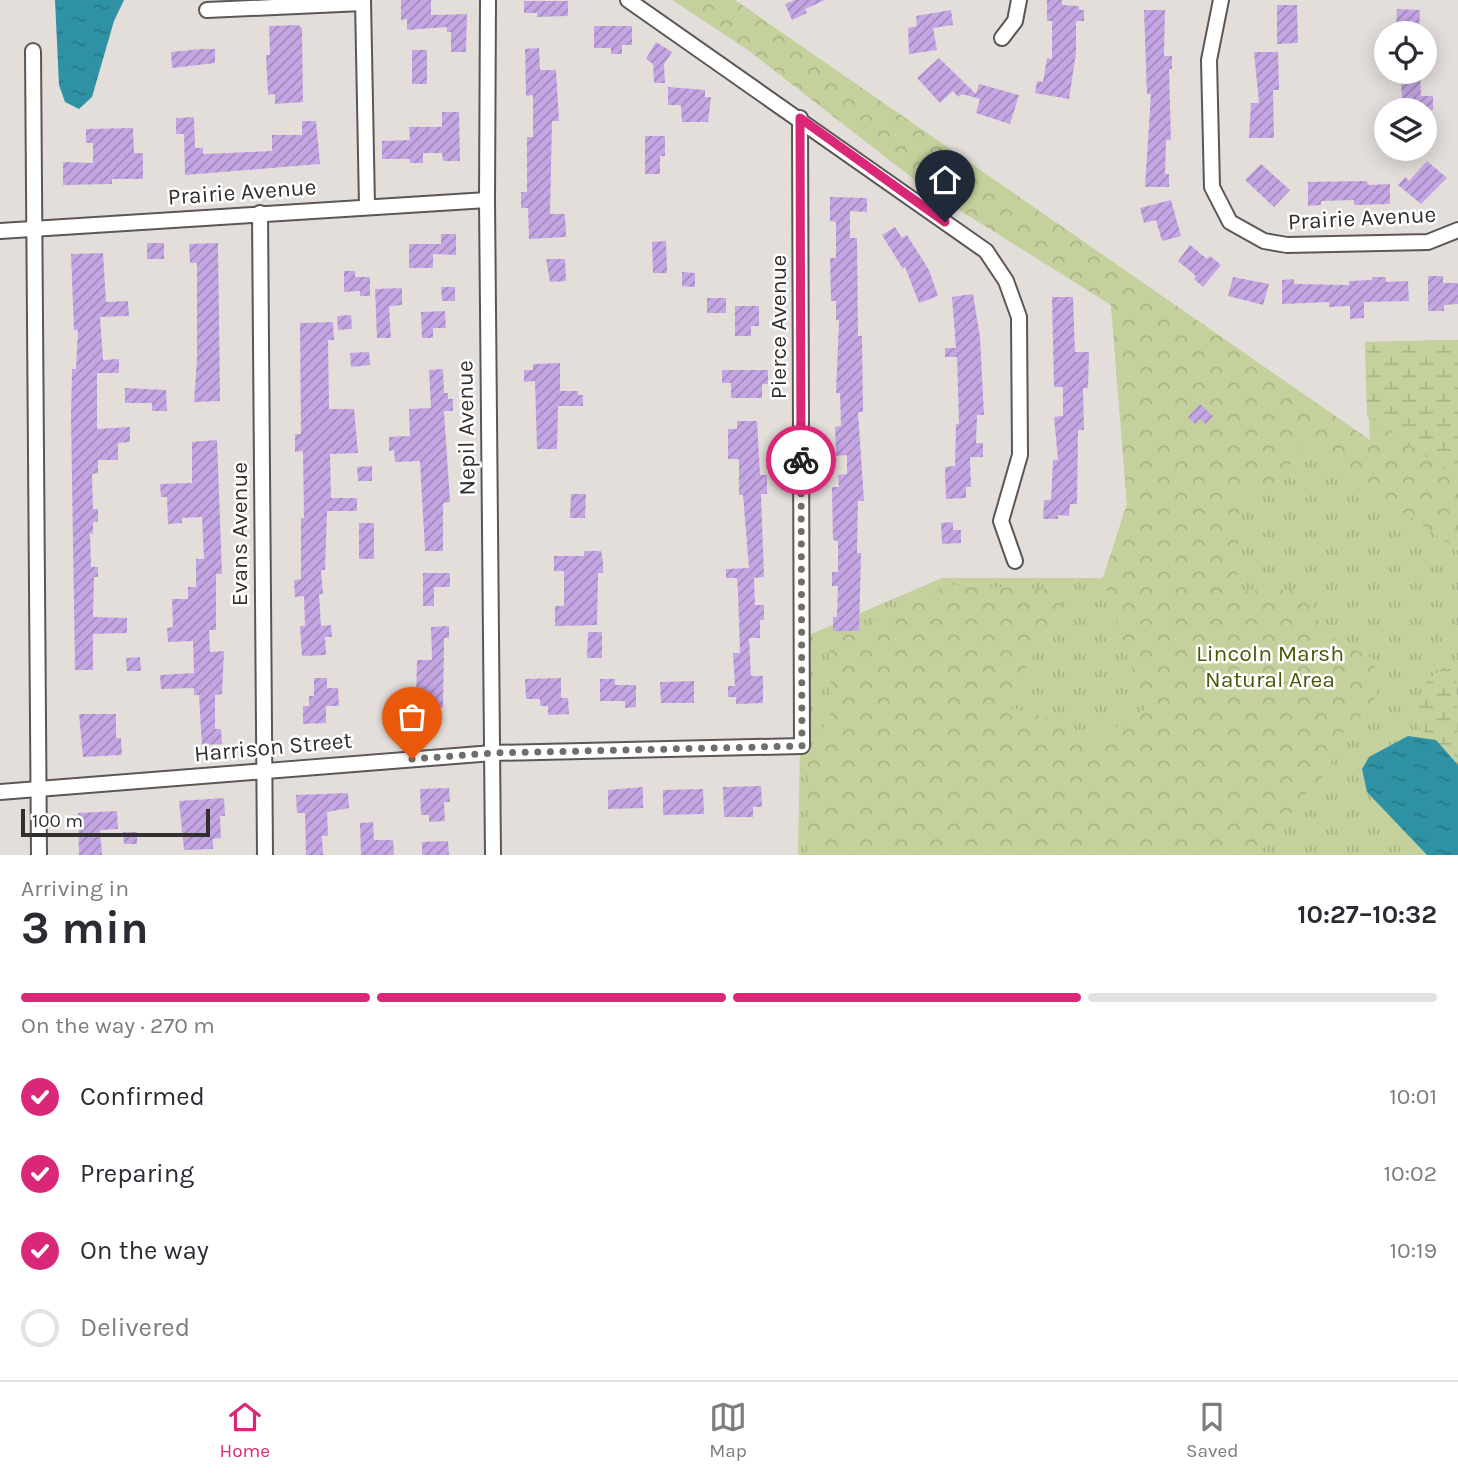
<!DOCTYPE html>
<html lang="en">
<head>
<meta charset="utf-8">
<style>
  :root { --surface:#fff; --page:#f7f7f7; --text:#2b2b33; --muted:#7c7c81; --line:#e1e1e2; --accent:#db2777 }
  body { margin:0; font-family:Karla,sans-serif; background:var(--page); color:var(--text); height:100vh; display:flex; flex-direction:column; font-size:26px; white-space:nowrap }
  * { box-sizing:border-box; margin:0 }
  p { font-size:23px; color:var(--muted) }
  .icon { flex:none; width:38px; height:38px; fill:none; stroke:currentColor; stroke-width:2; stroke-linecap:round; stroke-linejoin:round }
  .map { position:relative; height:855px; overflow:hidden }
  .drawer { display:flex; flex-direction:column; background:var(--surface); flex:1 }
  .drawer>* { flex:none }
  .controls { position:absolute; left:1374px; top:21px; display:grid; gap:14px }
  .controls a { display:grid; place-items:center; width:63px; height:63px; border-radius:50%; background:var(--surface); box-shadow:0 4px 18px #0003; font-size:35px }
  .scale { position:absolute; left:21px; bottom:18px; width:189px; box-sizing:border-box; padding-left:7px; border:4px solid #32302f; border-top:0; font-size:19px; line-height:24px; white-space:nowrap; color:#32302f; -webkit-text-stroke:5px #fff; paint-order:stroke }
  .pin { position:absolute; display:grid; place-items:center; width:60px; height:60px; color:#fff; margin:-72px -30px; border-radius:50% 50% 50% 0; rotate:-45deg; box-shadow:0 0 7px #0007 }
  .pin .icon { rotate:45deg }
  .courier { position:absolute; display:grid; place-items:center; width:70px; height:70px; margin:-35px; border:5px solid #db2777; border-radius:50%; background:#fff; color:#222; box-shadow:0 2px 9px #0007 }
  .summary em { font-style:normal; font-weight:700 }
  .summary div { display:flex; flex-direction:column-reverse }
  .summary { display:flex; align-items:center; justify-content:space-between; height:119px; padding:0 21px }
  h1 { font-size:46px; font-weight:700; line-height:52px }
  .bar { display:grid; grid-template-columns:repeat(4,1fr); gap:10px 7px; align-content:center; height:84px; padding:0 21px }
  .bar i { height:9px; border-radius:5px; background:var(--line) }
  .bar .selected { background:var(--accent) }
  .bar p { grid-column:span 4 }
  ol { padding:0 21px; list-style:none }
  li { display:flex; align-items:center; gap:21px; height:77px }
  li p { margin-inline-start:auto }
  li .icon { padding:7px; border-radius:50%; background:var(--accent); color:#fff; stroke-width:4 }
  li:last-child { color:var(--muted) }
  li i { width:38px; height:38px; border:4px solid var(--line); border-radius:50% }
  .menu { display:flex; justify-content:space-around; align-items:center; height:98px; border-top:2px solid var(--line); background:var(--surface); font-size:19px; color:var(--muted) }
  .menu a { display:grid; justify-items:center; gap:4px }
  .menu .selected { color:var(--accent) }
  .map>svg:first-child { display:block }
  .grass { fill:url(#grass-tufts) }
  .forest { fill:url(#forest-crowns) }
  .wetland { fill:url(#wetland-marsh) }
  .water { fill:url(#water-ripples) }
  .building { fill:url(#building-hatch) }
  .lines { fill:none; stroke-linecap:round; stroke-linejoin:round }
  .minor-casing { stroke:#5c5755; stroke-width:18 }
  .minor { stroke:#fff; stroke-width:14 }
  .done { stroke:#706d6b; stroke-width:7; stroke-dasharray:0 12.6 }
  .route { stroke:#db2777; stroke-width:9 }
  .labels { text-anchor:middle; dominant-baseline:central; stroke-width:5; stroke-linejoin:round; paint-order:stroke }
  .street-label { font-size:23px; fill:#32302f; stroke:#fff }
  .park-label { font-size:23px; fill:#4c5809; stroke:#fff }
</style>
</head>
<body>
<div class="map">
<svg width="1458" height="855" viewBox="0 0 1458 855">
  <defs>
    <pattern id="grass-tufts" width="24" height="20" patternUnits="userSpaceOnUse" patternTransform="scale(1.75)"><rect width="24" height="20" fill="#c4d19c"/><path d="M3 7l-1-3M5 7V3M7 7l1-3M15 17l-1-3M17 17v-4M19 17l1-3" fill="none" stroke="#a9b487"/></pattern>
    <pattern id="forest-crowns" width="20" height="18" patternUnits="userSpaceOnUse" patternTransform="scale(1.75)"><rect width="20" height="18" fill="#c4d19c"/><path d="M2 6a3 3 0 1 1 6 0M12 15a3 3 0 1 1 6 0" fill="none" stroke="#a9b487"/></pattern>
    <pattern id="wetland-marsh" width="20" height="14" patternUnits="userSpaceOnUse" patternTransform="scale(1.75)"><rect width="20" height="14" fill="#c4d19c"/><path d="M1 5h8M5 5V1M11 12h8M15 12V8" fill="none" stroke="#a9b487"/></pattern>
    <pattern id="water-ripples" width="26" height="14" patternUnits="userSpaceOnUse" patternTransform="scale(1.75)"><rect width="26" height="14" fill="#2f92a4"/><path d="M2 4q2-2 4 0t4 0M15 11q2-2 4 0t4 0" fill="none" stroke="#297886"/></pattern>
    <pattern id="building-hatch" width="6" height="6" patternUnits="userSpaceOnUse" patternTransform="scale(1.75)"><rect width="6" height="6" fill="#c5a6e4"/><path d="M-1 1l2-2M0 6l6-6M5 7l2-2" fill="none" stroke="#a188b9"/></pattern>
  </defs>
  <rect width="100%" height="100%" fill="#e4dedb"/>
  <polygon class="grass" points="1111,305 1458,526 1458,855 798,855 802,638 942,578 1103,578 1127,504"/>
  <polygon class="forest" points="672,0 735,0 1370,440 1365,342 1458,340 1458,550 1302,443 1278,487 1240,485 1237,591 1307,589 1323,633 1375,660 1375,705 1345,728 1327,772 1294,807 1280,838 1251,855 807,855 808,756 832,711 829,643 947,585 1070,590 1004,706 1051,719 1086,746 1145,709 1103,578 1127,504 1111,305 929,191 748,50"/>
  <g class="wetland">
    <polygon points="1458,340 1458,479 1367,416 1365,342"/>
    <polygon points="1451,663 1457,683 1458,762 1419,727 1412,710 1428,679"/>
  </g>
  <g class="water">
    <polygon points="55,0 124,0 114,21 92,97 79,109 65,102 59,85"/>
    <polygon points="1408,736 1436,740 1458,765 1458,855 1427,855 1367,792 1362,769 1369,757"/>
  </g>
  <g class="building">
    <polygon points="401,0 431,0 431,15 467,14 466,52 451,52 451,32 447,32 447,27 407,30 407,19 401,20"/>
    <polygon points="795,0 825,0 805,9 807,13 792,20 785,4"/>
    <polygon points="1047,0 1062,0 1062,5 1079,6 1079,10 1084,10 1084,21 1076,21 1076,53 1069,99 1035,93 1037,81 1043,82 1047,58 1052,59 1052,21 1047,21"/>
    <polygon points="524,1 568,1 568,16 537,17 537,13 524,13"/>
    <polygon points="1277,5 1297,5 1298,43 1277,44"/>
    <polygon points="1397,9 1420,10 1419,33 1396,33"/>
    <polygon points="951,10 953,25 933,28 937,50 909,54 908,28 917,26 916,16"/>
    <polygon points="1144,10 1165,10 1164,56 1172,56 1172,69 1169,69 1171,140 1166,140 1165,174 1169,174 1169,187 1145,187 1151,94 1147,94"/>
    <polygon points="298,25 302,28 303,102 275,104 275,94 268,95 266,55 270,55 269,26"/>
    <polygon points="594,26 632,26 632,45 622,45 622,54 611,54 611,48 594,48"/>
    <polygon points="656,42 672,52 664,64 665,83 654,83 653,64 646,59"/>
    <polygon points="539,48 540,70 556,70 559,121 552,121 550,214 565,214 566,237 529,239 528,208 521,208 521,192 527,192 527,137 533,137 533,95 526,96 525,49"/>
    <polygon points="202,49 215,49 215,63 172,68 171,52"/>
    <rect x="412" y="50" width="15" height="34"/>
    <polygon points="1254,52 1278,52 1279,90 1273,90 1274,138 1249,138 1251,103 1259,103"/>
    <polygon points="939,58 976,94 979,84 1019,95 1010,124 976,113 980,99 962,94 958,97 953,91 940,103 917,78"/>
    <polygon points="1400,72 1420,72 1421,96 1433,96 1433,110 1409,110 1409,107 1403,107"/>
    <polygon points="668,87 705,90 705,97 711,97 708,122 682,122 681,105 668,105"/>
    <polygon points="442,112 459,112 460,161 443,161 442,153 423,153 423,163 410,163 410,159 382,159 382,141 410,140 409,127 442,127"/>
    <polygon points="194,117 195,148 203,148 203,154 272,151 272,135 302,135 302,121 316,121 320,164 185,175 184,134 176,134 176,118"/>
    <polygon points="133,128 134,153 143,153 143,179 112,179 112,184 63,185 63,162 93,163 93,143 86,143 86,129"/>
    <polygon points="645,136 665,136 665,156 660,156 660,174 645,174"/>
    <polygon points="1427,161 1447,178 1421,204 1398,185 1405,177 1409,181"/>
    <polygon points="1261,164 1290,190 1274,207 1245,180"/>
    <polygon points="1367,181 1368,185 1390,184 1390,204 1354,205 1354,200 1321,201 1321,205 1308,206 1308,182"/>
    <polygon points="830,197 867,198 867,212 850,211 850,238 857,238 858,336 862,336 863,412 858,412 864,501 858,501 857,553 861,553 859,631 833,631 833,617 837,617 838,586 832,586 832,572 838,572 838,541 833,540 832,487 839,487 838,475 847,474 847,455 836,456 835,427 841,426 840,393 836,393 839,320 836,320 836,301 831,301 830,258 836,258 836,222 830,221"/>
    <polygon points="1171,200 1181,236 1162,241 1156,220 1144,223 1140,208"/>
    <polygon points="895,227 902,238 907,235 929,270 938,296 919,303 905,267 903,269 882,235"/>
    <polygon points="441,234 456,234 456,255 433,254 433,268 409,268 409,244 441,244"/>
    <polygon points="666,241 667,273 653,273 652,242"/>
    <rect x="147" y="243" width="17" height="16"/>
    <polygon points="218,243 220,401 194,402 197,360 197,263 190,263 189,244"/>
    <polygon points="1190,245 1207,259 1210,256 1221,265 1203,287 1194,279 1196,276 1178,261"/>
    <polygon points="103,253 106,302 128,301 129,316 100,317 103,360 119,359 119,373 97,373 97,429 130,427 130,442 118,443 118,460 98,460 98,473 92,474 93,509 98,509 98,522 93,522 93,534 90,533 91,567 98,567 98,577 94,577 93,617 127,618 127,633 93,634 93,670 75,670 71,416 72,369 76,369 78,330 74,330 71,254"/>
    <polygon points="546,259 565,259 566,281 550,282"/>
    <polygon points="344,271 355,271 355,277 370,277 370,296 360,296 360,291 344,292"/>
    <polygon points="682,272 695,273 695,287 682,286"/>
    <polygon points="1428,276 1443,276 1443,283 1458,283 1458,304 1444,305 1444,311 1428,311"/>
    <polygon points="1233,277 1269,284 1263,305 1228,296"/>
    <polygon points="1372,277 1386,277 1386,282 1408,281 1409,301 1364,302 1364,318 1350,319 1350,306 1329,307 1329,302 1282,304 1282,280 1294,279 1294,284 1349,285 1349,281 1372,280"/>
    <polygon points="441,287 455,287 455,301 442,301"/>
    <polygon points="402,288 402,305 389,306 391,338 377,338 375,289"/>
    <polygon points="973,294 980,337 984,415 977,415 976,443 983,443 983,457 970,457 971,487 966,487 966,498 946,499 945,467 955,466 956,424 959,424 957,357 945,357 945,348 956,348 952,297"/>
    <polygon points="1052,297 1073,297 1075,352 1089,352 1088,388 1083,388 1084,430 1078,430 1077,504 1070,504 1069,516 1058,515 1058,519 1043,519 1044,500 1051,500 1053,460 1058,460 1054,417 1063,416 1063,387 1054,387"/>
    <rect x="707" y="298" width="19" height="15"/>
    <polygon points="735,306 759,306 759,326 751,326 751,336 735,336"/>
    <polygon points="445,311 446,328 433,328 433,338 422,338 421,312"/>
    <polygon points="351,315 352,329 338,330 337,316"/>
    <polygon points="333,322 334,340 328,340 329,409 354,409 358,453 330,454 331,498 357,498 357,511 327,511 325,570 321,570 323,594 319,594 321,626 331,625 332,637 325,637 326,655 302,656 300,626 305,626 304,596 295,597 294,580 301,579 301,518 304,518 303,451 295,452 295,434 301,434 300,323"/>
    <polygon points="369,352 370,365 351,367 350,353"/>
    <polygon points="560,363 560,391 578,391 578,395 583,395 583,406 558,406 557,449 537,449 535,381 524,382 524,370 533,370 533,364"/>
    <polygon points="443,369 444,393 448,393 448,399 453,399 453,411 444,411 450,502 443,503 443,551 425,551 420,461 395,462 394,450 389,451 389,437 410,436 409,409 431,408 429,370"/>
    <polygon points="722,370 768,370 768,384 762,384 762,398 731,398 731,383 722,383"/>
    <polygon points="125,388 166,390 167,411 152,411 152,403 125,403"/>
    <polygon points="1200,404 1213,416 1206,424 1200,419 1195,424 1188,417"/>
    <polygon points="737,421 757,421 760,475 767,475 767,494 761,494 764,577 754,578 755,605 764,605 764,620 760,620 760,638 749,638 751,676 763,676 763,703 736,704 736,697 728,697 728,686 735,686 733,653 740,653 738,591 737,578 726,578 726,569 749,568 743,495 739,495 739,459 728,459 728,429 737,429"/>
    <polygon points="217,440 222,574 216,574 216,630 209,630 210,652 224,651 222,694 215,695 215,729 221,729 222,744 202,745 199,695 194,695 194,688 161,689 160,675 194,673 193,641 168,642 167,628 173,627 172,599 188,599 188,587 196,587 196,559 204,559 202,517 182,518 182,523 168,524 167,497 161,497 160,484 192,483 192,442"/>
    <polygon points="372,466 372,481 358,481 357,467"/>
    <polygon points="571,494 586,494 585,518 570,518"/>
    <polygon points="953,522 953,530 961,530 961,543 942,544 941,523"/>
    <rect x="359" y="523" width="15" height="36"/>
    <polygon points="584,551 601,551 603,562 603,573 598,573 597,625 555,626 555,606 564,606 564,571 554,571 554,556 584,556"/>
    <polygon points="423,573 450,573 450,587 434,587 434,606 423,606"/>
    <polygon points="449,626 449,638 444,638 444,646 443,708 423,708 423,699 416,699 417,660 432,660 431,627"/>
    <polygon points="588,632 602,632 602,658 587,658"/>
    <polygon points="140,657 141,671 127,671 126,658"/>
    <polygon points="314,678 327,678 327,688 338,688 339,706 326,706 326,723 303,724 303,706 309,706 309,696 314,696"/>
    <polygon points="561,678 561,698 568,698 569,714 548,715 548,706 540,706 540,699 526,699 525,679"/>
    <polygon points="600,679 615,679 615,685 636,685 636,707 625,708 625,701 600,701"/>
    <polygon points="694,681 694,703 661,703 660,682"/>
    <polygon points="79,714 116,714 116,738 121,738 122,755 83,757"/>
    <polygon points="761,786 762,807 753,807 753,817 724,817 723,787"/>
    <polygon points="643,787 643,808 608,809 608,790"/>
    <polygon points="449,788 450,802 444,802 445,821 429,822 429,815 421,815 420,789"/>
    <polygon points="703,789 704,814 663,815 663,790"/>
    <polygon points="348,793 349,808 327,812 328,836 322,836 323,855 306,855 305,813 297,813 296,795"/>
    <polygon points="224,798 225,816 220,816 221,838 213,839 213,849 184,850 179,801"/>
    <polygon points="117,811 118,829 100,830 102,855 79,855 78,813"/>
    <polygon points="373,822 374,840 393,840 394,855 361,855 360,823"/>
    <polygon points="123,832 137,832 137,844 124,844"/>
    <polygon points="448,841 449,855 422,855 422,842"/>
  </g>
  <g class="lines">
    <defs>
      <g id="minor">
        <polyline points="363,0 367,206"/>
        <polyline points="488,0 487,200 493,855"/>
        <polyline points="628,0 986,251 1006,281 1019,317 1020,455 1001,521 1015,561"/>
        <polyline points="1221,0 1209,60 1212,187 1230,222 1264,241 1287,245 1428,242 1458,230"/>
        <polyline points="207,10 363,3"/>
        <polyline points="1002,38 1015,21 1019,0"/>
        <polyline points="33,51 39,855"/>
        <polyline points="260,213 265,855"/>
        <polyline points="0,231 487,200"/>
        <polyline points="0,792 493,753 802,746 800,118"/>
      </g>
    </defs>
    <use href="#minor" class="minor-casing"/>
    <use href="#minor" class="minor"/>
  </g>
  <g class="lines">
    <polyline class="done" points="412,759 493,753 802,746 801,460"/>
    <polyline class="route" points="801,460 800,118 945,222"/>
  </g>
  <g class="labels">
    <g class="street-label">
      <text transform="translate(242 192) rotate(-4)">Prairie Avenue</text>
      <text transform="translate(1362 218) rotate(-3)">Prairie Avenue</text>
      <text transform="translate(778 327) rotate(-90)">Pierce Avenue</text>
      <text transform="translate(466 428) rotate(-91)">Nepil Avenue</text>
      <text transform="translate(239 534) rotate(-90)">Evans Avenue</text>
      <text transform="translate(273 747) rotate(-5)">Harrison Street</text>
    </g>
    <g class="park-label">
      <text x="1270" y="653">Lincoln Marsh<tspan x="1270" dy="26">Natural Area</tspan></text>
    </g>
  </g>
</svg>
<div class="controls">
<a><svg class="icon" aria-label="locate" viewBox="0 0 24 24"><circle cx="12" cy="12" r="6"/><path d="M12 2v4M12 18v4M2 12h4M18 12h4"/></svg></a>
<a><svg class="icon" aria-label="layers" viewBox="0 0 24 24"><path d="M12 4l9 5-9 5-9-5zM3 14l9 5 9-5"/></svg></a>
</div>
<div class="scale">100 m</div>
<div class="pin" style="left:412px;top:759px;background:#ea580c"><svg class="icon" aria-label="bag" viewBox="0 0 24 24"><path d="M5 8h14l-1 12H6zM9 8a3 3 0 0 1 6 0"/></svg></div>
<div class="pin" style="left:945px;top:222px;background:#1f2937"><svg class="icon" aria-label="home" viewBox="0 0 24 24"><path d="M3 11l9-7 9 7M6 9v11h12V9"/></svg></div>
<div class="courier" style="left:801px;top:460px"><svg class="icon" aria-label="bike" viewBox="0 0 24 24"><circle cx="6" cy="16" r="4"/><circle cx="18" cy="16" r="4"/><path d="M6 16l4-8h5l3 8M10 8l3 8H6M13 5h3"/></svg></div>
</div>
<section class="drawer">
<div class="summary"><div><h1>3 min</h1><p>Arriving in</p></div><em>10:27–10:32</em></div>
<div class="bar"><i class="selected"></i><i class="selected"></i><i class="selected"></i><i></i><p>On the way · 270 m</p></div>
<ol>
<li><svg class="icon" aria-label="check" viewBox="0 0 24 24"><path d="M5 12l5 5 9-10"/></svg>Confirmed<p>10:01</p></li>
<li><svg class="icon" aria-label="check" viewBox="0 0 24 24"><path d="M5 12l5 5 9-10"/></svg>Preparing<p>10:02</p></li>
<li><svg class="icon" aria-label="check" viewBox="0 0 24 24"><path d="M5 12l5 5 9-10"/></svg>On the way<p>10:19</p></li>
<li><i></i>Delivered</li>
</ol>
</section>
<nav class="menu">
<a class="selected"><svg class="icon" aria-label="home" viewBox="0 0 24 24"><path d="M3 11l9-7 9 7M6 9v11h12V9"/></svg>Home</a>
<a><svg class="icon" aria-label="map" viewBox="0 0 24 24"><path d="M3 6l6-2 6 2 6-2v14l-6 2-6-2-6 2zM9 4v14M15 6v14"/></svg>Map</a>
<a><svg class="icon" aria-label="saved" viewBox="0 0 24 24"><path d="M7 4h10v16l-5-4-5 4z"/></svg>Saved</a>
</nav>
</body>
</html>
